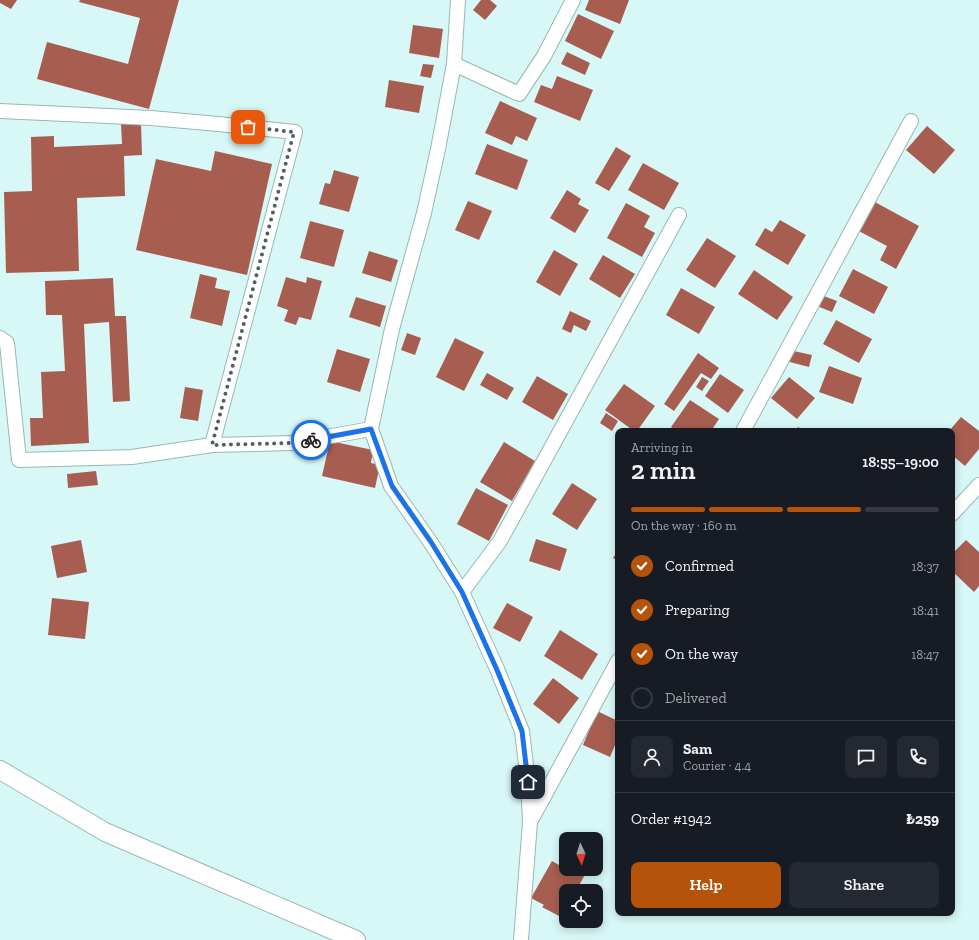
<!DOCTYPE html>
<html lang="en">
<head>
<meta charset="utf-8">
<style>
  :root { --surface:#171b24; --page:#242831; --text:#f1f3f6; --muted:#9ea1a6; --line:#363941; --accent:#b45309 }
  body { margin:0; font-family:"Zilla Slab",serif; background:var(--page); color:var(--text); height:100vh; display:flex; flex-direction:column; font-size:15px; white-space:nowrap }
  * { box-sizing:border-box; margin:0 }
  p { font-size:13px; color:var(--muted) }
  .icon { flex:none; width:22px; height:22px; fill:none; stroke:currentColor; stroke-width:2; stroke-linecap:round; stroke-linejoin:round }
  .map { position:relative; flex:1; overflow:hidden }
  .drawer { position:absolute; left:615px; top:428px; width:340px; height:488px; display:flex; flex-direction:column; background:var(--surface); border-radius:8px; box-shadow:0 2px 10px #0003 }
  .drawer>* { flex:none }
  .needle { width:26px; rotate:176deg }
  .controls { position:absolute; left:559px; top:832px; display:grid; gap:8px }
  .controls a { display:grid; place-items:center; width:44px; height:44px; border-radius:8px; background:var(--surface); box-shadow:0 2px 10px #0003; font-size:20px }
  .pin { position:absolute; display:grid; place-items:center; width:34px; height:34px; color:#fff; margin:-17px; border-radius:8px; box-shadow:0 2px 6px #0006 }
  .courier { position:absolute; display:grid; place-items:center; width:40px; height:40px; margin:-20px; border:3px solid #1a73e8; border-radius:50%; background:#fff; color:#222; box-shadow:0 1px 5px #0007 }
  .overview em { font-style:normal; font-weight:600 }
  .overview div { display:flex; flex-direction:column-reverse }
  .overview { display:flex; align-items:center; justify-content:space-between; height:68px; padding:0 16px }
  h1 { font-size:26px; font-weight:600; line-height:30px }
  .bar { display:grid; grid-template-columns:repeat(4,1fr); gap:6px 4px; align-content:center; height:48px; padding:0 16px }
  .bar i { height:5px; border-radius:3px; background:var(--line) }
  .bar .selected { background:var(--accent) }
  .bar p { grid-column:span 4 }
  .line { display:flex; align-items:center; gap:10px; padding:0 16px; border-top:1px solid var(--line) }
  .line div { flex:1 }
  .round { display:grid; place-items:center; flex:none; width:42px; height:42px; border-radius:8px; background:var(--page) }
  ol { padding:0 16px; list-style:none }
  li { display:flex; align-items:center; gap:12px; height:44px }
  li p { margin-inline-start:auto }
  li .icon { padding:4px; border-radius:50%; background:var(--accent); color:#fff; stroke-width:4 }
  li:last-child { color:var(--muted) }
  li i { width:22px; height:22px; border:2px solid var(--line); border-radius:50% }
  .action { display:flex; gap:8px; margin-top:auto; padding:8px 16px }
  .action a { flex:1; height:46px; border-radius:8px; background:var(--accent); color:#fff; font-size:16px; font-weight:600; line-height:46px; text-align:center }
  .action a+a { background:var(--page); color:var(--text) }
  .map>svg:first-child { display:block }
  .building { fill:#a75e50 }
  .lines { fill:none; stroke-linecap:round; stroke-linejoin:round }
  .minor-casing { stroke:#98b7b5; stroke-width:16 }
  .tertiary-casing { stroke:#98b7b5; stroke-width:20 }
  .minor { stroke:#fff; stroke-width:14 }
  .tertiary { stroke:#fff; stroke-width:18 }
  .done { stroke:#4e615f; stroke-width:4; stroke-dasharray:0 7.2 }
  .route { stroke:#1a73e8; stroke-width:5 }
</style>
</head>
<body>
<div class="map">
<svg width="979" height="940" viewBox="0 0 979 940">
  <rect width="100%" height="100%" fill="#d7f8f6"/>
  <g class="building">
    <polygon points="0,0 17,0 11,9 0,3"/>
    <polygon points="80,0 179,0 149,109 37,79 47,42 128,64 140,18 79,2"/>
    <polygon points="481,0 490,0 497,6 485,20 473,10"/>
    <polygon points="589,0 629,0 620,24 585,10"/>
    <polygon points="578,14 614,31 601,59 565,41"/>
    <polygon points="413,25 443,29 439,58 409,53"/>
    <polygon points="567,52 590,63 585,75 561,64"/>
    <polygon points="423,64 434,65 431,78 420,76"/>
    <polygon points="557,76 593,90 580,121 534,102 541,85 552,89"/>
    <polygon points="389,80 424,86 419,113 385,107"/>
    <polygon points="500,101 537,118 527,141 516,136 512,145 485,133"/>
    <polygon points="141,123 142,155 124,156 125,196 77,198 79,271 6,273 4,192 32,191 31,137 54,136 54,147 122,144 121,124"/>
    <polygon points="927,126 955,150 934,174 906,150"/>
    <polygon points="487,144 528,160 517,190 475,174"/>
    <polygon points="616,147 631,156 609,191 595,183"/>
    <polygon points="215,151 272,164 247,275 136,250 156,159 211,171"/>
    <polygon points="643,163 679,183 664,210 628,190"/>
    <polygon points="334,170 359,177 349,212 319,204 325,183 330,184"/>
    <polygon points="567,190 581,199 578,204 589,210 575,233 550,218"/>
    <polygon points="468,201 492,211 479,240 455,230"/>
    <polygon points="873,201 919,226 896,269 880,260 887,246 857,230"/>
    <polygon points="626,203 650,216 644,227 655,233 642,257 607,238"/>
    <polygon points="780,220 806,235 788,265 755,245 765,228 772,232"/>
    <polygon points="310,221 344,230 334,267 300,258"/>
    <polygon points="707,238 736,256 715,288 686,270"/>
    <polygon points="554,250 578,264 560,296 536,282"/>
    <polygon points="369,251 398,260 391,282 362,273"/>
    <polygon points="603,255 635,274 620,298 589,279"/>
    <polygon points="853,269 888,287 874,314 839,296"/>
    <polygon points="754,270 793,297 777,320 738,294"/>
    <polygon points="200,274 217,278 215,288 230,291 222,326 190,318"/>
    <polygon points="286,277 306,283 307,277 322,281 311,320 299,317 296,325 284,321 288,310 277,306"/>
    <polygon points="113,278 115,316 126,316 130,401 113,402 109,322 84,324 89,443 31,446 30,418 43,418 41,372 65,371 62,315 46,315 45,281"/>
    <polygon points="681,288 715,307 699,334 666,315"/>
    <polygon points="821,295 837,301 832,312 817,306"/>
    <polygon points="356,297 386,306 380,327 349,317"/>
    <polygon points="570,311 591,321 586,331 574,325 571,333 562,329"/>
    <polygon points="836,320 872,339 859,363 823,344"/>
    <polygon points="407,333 421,338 415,355 401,350"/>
    <polygon points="455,338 484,352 464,391 436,377"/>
    <polygon points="337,349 370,359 360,392 327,382"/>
    <polygon points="789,350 812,355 809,367 786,361"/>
    <polygon points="698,353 719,368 711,379 701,373 674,411 664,404"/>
    <polygon points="829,366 862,378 853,404 819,392"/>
    <polygon points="487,373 514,388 507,400 480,385"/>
    <polygon points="720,374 744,390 728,413 705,396"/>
    <polygon points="537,376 568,394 553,420 522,402"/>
    <polygon points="702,377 709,381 702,391 696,387"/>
    <polygon points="789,377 815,398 797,419 771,398"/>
    <polygon points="624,384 655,406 637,431 634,431 605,410"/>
    <polygon points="185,387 203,390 198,421 180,418"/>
    <polygon points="690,400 719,419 711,431 676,431 671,427"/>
    <polygon points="606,413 618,421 612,431 600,423"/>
    <polygon points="961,417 979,431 979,449 965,466 952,455 952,431 949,431"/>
    <polygon points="798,427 805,431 795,431"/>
    <polygon points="330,441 373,450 371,463 380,465 375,488 322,476"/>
    <polygon points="504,442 535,461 512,501 480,482"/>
    <polygon points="96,471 98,485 68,488 67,474"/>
    <polygon points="572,483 597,499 577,530 552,514"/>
    <polygon points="476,488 508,505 489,541 457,524"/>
    <polygon points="536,539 567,549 560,571 529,561"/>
    <polygon points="81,540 87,572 57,578 51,546"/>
    <polygon points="966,540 979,552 979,586 974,592 952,571 952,554"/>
    <polygon points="618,551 618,561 613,558"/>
    <polygon points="52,598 89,602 85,639 48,635"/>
    <polygon points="507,603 533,617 520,642 493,628"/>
    <polygon points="560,630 598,654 582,680 544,656"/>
    <polygon points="553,678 579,698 559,724 533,704"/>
    <polygon points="597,711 618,721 618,738 610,757 583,745"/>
    <polygon points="552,861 566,869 588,869 576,891 566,891 566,908 561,917 542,907 544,905 531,898"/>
  </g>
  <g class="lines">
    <defs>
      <g id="minor">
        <polyline points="458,0 454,64 438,149 424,213 392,329 371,429 391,486 431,543 462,592 497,669 522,731 528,782 530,822 521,940"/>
        <polyline points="454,64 519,94 544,56 573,0"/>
        <polyline points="0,111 151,118 218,124 295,132 212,445"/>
        <polyline points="0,338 7,343 19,460 132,457 212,445 293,443 371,429"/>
        <polyline points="743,431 911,121"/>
        <polyline points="952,514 979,485"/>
        <polyline points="462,592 500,541 679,215"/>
        <polyline points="530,822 618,661"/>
      </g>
      <polyline id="tertiary" points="0,770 105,832 356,940"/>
    </defs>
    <use href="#minor" class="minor-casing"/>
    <use href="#tertiary" class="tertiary-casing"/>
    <use href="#minor" class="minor"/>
    <use href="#tertiary" class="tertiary"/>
  </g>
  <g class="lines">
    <polyline class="done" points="248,127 294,132 212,445 293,443 311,440"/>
    <polyline class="route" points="311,440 371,429 392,486 431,542 462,592 497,670 522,731 528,782"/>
  </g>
</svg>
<div class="controls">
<a><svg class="needle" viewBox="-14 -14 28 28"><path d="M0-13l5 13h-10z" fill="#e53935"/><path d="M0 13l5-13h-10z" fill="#9ea1a6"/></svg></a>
<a><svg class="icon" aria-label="locate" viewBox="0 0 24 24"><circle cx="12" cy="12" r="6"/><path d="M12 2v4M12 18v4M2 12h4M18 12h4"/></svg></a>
</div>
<div class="pin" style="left:248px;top:127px;background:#ea580c"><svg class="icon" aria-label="bag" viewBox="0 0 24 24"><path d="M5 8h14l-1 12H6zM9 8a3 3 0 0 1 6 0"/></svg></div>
<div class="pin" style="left:528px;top:782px;background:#1f2937"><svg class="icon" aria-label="home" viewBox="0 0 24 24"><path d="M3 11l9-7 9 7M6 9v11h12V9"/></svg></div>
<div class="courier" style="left:311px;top:440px"><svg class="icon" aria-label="bike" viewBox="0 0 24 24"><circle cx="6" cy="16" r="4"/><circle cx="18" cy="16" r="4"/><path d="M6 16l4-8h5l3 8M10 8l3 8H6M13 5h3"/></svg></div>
<section class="drawer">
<div class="overview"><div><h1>2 min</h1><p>Arriving in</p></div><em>18:55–19:00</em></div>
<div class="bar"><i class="selected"></i><i class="selected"></i><i class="selected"></i><i></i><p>On the way · 160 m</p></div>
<ol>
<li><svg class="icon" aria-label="check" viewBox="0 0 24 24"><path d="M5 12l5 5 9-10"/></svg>Confirmed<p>18:37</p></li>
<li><svg class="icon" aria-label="check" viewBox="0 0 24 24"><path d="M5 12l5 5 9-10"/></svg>Preparing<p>18:41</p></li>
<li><svg class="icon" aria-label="check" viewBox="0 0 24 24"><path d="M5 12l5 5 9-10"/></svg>On the way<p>18:47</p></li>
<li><i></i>Delivered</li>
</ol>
<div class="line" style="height:72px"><a class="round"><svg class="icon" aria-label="person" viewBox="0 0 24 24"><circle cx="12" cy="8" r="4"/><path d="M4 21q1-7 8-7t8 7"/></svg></a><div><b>Sam</b><p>Courier · 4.4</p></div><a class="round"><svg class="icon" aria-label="chat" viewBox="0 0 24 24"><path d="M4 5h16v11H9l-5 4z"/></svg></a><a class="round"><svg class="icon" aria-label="phone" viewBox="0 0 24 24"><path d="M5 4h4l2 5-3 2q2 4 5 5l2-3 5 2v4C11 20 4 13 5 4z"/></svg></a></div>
<div class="line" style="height:52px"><div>Order #1942</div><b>₺259</b></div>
<div class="action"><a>Help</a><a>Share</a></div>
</section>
</div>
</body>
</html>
